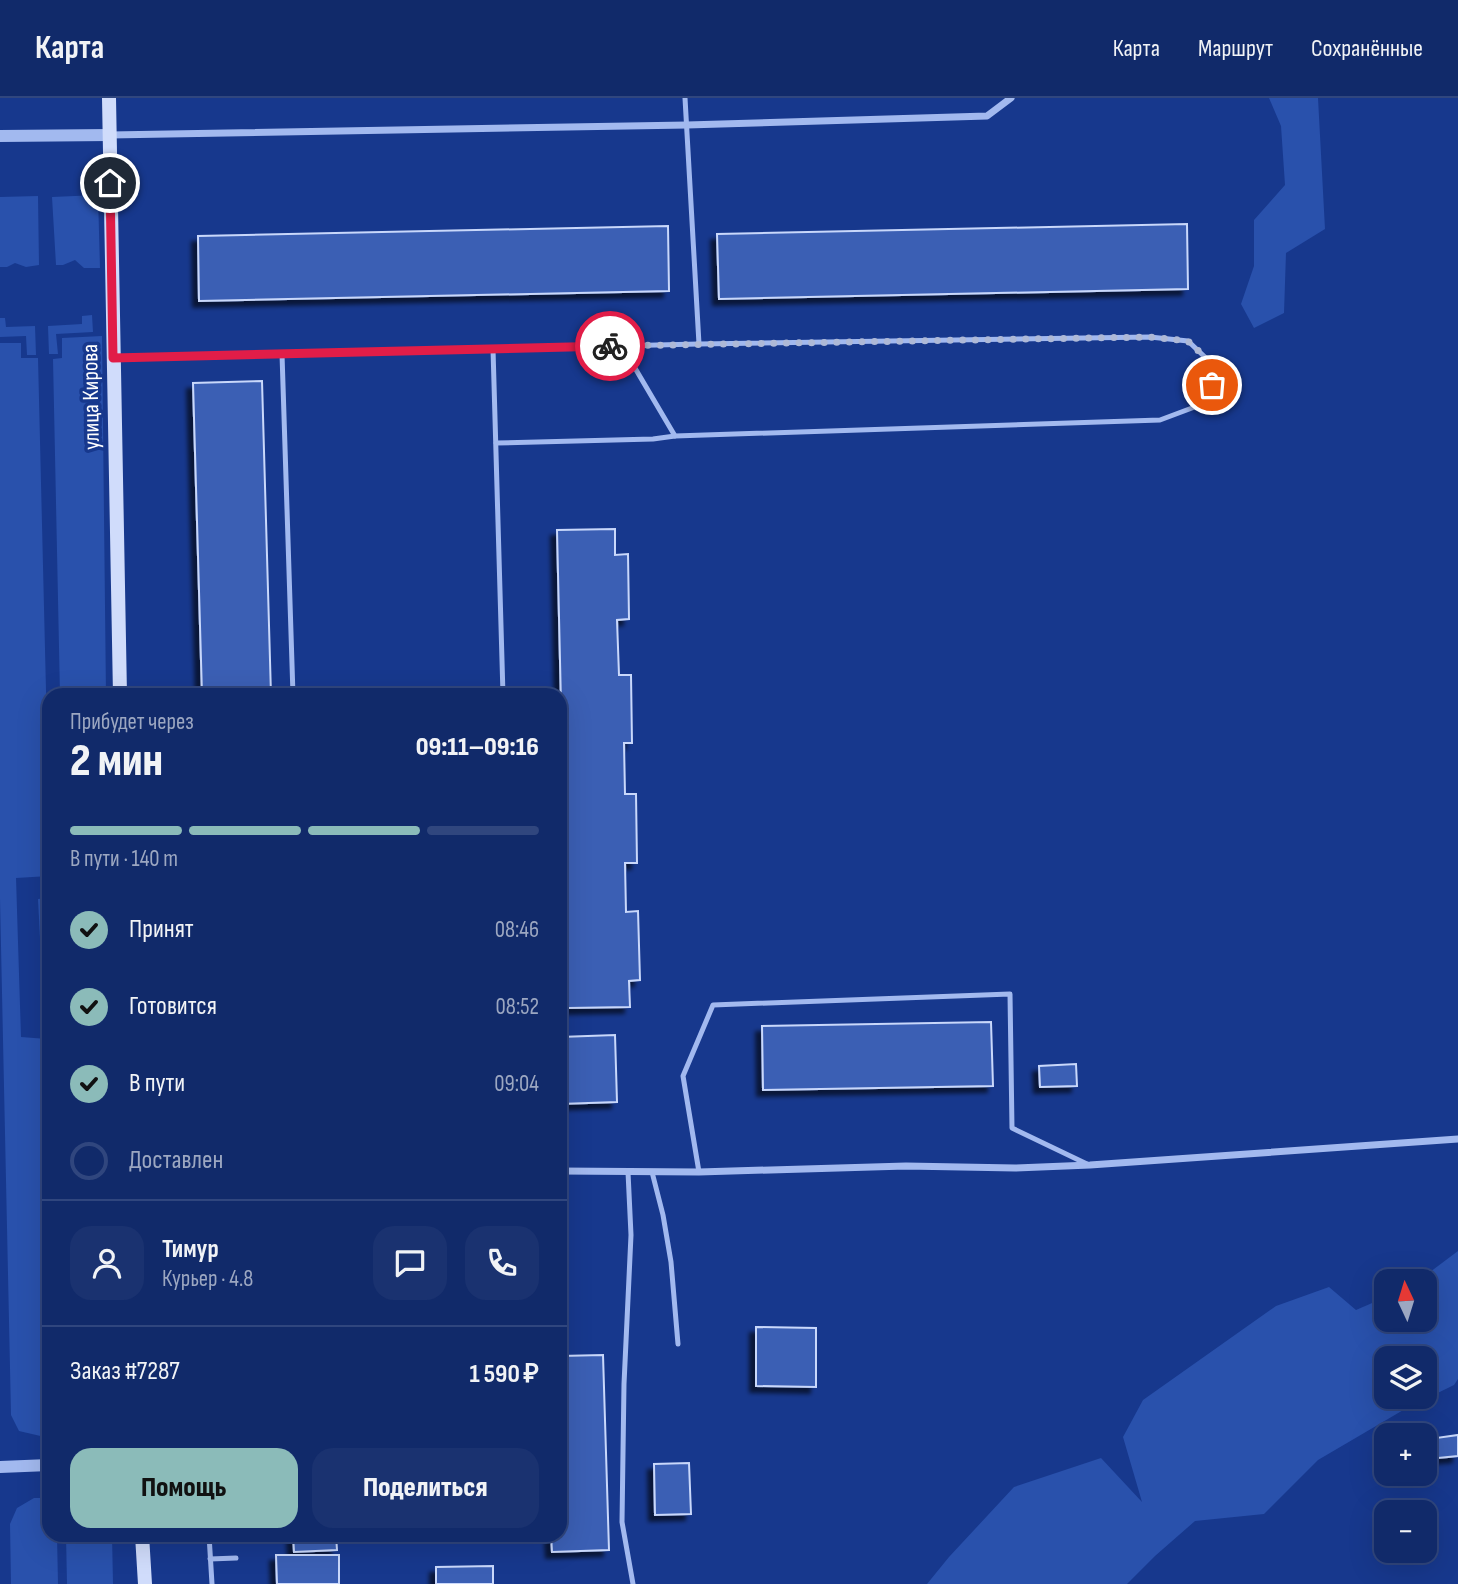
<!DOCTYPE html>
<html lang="ru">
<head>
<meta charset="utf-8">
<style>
  :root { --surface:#112a6a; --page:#1a3270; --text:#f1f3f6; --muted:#9ca7c1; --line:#30467e; --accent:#8bbbb9 }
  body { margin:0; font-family:"Sofia Sans Condensed",sans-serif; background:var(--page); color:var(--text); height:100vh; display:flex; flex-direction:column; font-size:26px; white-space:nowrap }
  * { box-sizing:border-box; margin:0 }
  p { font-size:23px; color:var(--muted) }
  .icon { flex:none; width:38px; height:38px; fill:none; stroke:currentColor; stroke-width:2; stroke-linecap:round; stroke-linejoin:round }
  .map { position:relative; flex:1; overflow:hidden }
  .side { position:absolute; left:42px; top:590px; width:525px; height:854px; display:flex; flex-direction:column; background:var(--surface); border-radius:21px; box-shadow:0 7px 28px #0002,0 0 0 2px var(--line) }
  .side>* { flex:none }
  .needle { width:46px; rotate:356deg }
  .tools { position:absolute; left:1374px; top:1171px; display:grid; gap:14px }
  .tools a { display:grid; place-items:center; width:63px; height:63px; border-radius:14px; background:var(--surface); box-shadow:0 7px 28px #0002,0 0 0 2px var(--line); font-size:35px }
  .pin { position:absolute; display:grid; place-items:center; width:60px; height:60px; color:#fff; margin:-30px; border:4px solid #fff; border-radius:50%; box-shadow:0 2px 7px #0007 }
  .courier { position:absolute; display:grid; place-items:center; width:70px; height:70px; margin:-35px; border:5px solid #e11d48; border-radius:50%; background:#fff; color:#222; box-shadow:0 2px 9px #0007 }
  .overview em { font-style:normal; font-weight:800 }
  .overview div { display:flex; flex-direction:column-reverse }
  .overview { display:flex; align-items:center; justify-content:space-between; height:119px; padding:0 28px }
  h1 { font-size:46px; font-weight:800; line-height:52px }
  .bar { display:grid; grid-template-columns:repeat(4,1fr); gap:10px 7px; align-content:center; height:84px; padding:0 28px }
  .bar i { height:9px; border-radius:5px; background:var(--line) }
  .bar .selected { background:var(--accent) }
  .bar p { grid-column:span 4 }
  .line { display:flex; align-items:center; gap:18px; padding:0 28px; border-top:2px solid var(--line) }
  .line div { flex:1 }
  .round { display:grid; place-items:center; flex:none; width:74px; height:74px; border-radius:21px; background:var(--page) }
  ol { padding:0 28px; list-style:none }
  li { display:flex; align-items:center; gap:21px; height:77px }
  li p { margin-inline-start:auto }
  li .icon { padding:7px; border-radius:50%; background:var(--accent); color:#111; stroke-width:4 }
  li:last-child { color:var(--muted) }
  li i { width:38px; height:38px; border:4px solid var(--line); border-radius:50% }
  .primary-button { display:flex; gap:14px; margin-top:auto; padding:14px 28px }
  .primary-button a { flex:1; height:80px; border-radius:21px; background:var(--accent); color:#111; font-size:28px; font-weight:800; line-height:80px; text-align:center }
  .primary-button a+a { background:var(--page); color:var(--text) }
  header { display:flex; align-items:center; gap:42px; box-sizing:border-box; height:98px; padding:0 35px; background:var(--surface); border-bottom:2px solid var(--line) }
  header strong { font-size:33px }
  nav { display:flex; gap:38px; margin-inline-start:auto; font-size:24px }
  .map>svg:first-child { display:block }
  .green { fill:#2951ac; fill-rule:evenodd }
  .building { fill:#3b5fb4; stroke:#c9d8fb; stroke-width:2; filter:url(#shadow) }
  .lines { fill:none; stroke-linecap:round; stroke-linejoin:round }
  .service { stroke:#a2b9ef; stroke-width:5 }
  .minor { stroke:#a2b9ef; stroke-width:7 }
  .tertiary { stroke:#a2b9ef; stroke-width:12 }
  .secondary { stroke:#d0dcfb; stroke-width:14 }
  .done { stroke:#aeb9d7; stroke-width:7; stroke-dasharray:0 12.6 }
  .route { stroke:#e11d48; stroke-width:9 }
  .labels { text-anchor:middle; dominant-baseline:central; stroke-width:7; stroke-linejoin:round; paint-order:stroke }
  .street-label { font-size:23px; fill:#fff; stroke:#17388d }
</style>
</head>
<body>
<header>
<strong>Карта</strong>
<nav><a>Карта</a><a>Маршрут</a><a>Сохранённые</a></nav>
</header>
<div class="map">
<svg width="1458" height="1486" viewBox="0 0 1458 1486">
  <defs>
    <filter id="shadow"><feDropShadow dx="-6" dy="6" stdDeviation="2" flood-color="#0009"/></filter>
  </defs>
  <rect width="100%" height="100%" fill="#17388d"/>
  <g class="green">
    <polygon points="1269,0 1318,0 1325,131 1286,155 1284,215 1254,230 1241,206 1254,168 1254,122 1285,87 1281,28"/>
    <polygon points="98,97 100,170 84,170 75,162 63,167 56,167 52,99"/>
    <polygon points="38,98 39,167 26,169 15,165 7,169 0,169 0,99"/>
    <polygon points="92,217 93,234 56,236 58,256 49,256 48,228 82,226 82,218"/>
    <polygon points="0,220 5,220 6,229 35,228 36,257 27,257 26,238 0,239"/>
    <polygon points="102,238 106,597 60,597 53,261 62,260 62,240"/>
    <polygon points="0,245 21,245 21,260 38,260 49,717 49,778 16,780 21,939 47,941 49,984 49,1340 19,1333 11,1317 0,801"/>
    <polygon points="49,800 49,920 44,920 38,801"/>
    <path d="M1458,1153V1281L1454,1287L1405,1311L1318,1362L1264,1416L1195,1423L1155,1458L1127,1486H927L949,1459L1014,1389L1101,1360L1142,1404L1123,1339L1143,1302L1276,1208L1329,1189L1356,1212L1386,1199V1222H1424V1183H1418ZM1386,1260H1424V1298H1386Z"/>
    <polygon points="34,1400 49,1400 49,1437 57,1437 58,1486 11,1486 10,1426 17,1410"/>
    <polygon points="66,1437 112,1437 113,1486 67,1486"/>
  </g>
  <g class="building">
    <polygon points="1187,126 1188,191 719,201 717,136"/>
    <polygon points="668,128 669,193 199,203 198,138"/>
    <polygon points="262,283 271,597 202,597 193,285"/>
    <polygon points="615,431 615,457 628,456 629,521 617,522 619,577 631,577 632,645 624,645 625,696 636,696 637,765 625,765 626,814 638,813 640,882 629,883 630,909 568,910 557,432"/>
    <polygon points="991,924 993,988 763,992 762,928"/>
    <polygon points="615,937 617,1004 560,1006 560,939"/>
    <polygon points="1076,966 1077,988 1040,989 1039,968"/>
    <polygon points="756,1229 816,1230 816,1289 756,1288"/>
    <polygon points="603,1257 609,1452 552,1454 551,1437 560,1437 560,1258"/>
    <polygon points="1458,1337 1458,1358 1438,1360 1436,1340"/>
    <polygon points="689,1365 691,1416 655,1417 654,1366"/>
    <polygon points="293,1437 336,1437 337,1452 294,1454"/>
    <polygon points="276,1457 339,1457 339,1486 277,1486"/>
    <polygon points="493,1468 493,1486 436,1486 436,1469"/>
  </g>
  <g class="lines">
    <g class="service">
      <polyline points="685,0 699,246"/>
      <polyline points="493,251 503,597"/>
      <polyline points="282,256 293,597"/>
      <polyline points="115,260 699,246 1150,239 1188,243 1208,262 1212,287 1200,307 1160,322 675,338 622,248"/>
      <polyline points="496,345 653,341 675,338"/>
      <polyline points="628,1074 631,1137 624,1286 622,1424 633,1486"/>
      <polyline points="652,1074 663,1117 671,1164 678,1246"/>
      <polyline points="699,1074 683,978 713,907 1010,896 1012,1030 1087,1066"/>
      <polyline points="209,1437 212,1486"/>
      <polyline points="210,1461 236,1460"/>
    </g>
    <g class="minor">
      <polyline points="110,37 687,27 987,18 1011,0"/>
      <polyline points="560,1073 699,1074 906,1068 1015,1070 1090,1067 1458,1041"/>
    </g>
    <g class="tertiary">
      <polyline points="0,38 110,37"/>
      <polyline points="0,1369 49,1367"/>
    </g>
    <g class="secondary">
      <polyline points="109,0 120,597"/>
      <polyline points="142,1437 145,1486"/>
    </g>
  </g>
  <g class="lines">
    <polyline class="done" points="610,248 1150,239 1188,243 1208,262 1212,287"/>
    <polyline class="route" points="110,85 113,260 610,248"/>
  </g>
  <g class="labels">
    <g class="street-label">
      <text transform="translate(91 299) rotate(-91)">улица Кирова</text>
    </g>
  </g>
</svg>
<div class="tools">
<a><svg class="needle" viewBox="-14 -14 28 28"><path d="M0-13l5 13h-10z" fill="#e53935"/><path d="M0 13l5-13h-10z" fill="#9ca7c1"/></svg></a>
<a><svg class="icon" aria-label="layers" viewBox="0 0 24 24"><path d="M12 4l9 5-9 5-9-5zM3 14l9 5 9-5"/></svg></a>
<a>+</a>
<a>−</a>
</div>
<div class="pin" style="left:1212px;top:287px;background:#ea580c"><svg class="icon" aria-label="bag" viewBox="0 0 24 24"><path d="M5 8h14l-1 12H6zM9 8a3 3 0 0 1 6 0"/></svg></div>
<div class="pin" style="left:110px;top:85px;background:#1f2937"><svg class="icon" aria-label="home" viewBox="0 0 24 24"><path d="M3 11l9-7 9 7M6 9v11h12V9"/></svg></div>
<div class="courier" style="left:610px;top:248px"><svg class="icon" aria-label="bike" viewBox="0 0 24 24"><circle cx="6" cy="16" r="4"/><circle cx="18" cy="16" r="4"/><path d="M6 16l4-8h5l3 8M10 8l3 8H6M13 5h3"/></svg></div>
<section class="side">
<div class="overview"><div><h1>2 мин</h1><p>Прибудет через</p></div><em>09:11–09:16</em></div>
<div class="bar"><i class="selected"></i><i class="selected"></i><i class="selected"></i><i></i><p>В пути · 140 m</p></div>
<ol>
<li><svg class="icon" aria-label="check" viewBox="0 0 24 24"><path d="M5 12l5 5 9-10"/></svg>Принят<p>08:46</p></li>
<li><svg class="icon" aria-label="check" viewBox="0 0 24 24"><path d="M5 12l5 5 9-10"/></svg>Готовится<p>08:52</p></li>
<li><svg class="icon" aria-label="check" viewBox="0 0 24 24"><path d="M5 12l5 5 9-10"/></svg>В пути<p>09:04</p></li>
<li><i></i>Доставлен</li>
</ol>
<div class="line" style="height:126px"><a class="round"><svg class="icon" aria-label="person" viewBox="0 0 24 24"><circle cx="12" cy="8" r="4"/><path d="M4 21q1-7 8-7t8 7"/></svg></a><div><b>Тимур</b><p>Курьер · 4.8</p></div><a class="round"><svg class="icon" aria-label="chat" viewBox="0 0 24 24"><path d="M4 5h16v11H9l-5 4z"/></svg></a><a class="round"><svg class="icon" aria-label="phone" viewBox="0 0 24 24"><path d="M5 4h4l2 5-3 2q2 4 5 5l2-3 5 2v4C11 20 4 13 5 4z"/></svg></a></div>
<div class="line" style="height:91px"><div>Заказ #7287</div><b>1 590 ₽</b></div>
<div class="primary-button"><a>Помощь</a><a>Поделиться</a></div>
</section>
</div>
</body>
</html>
